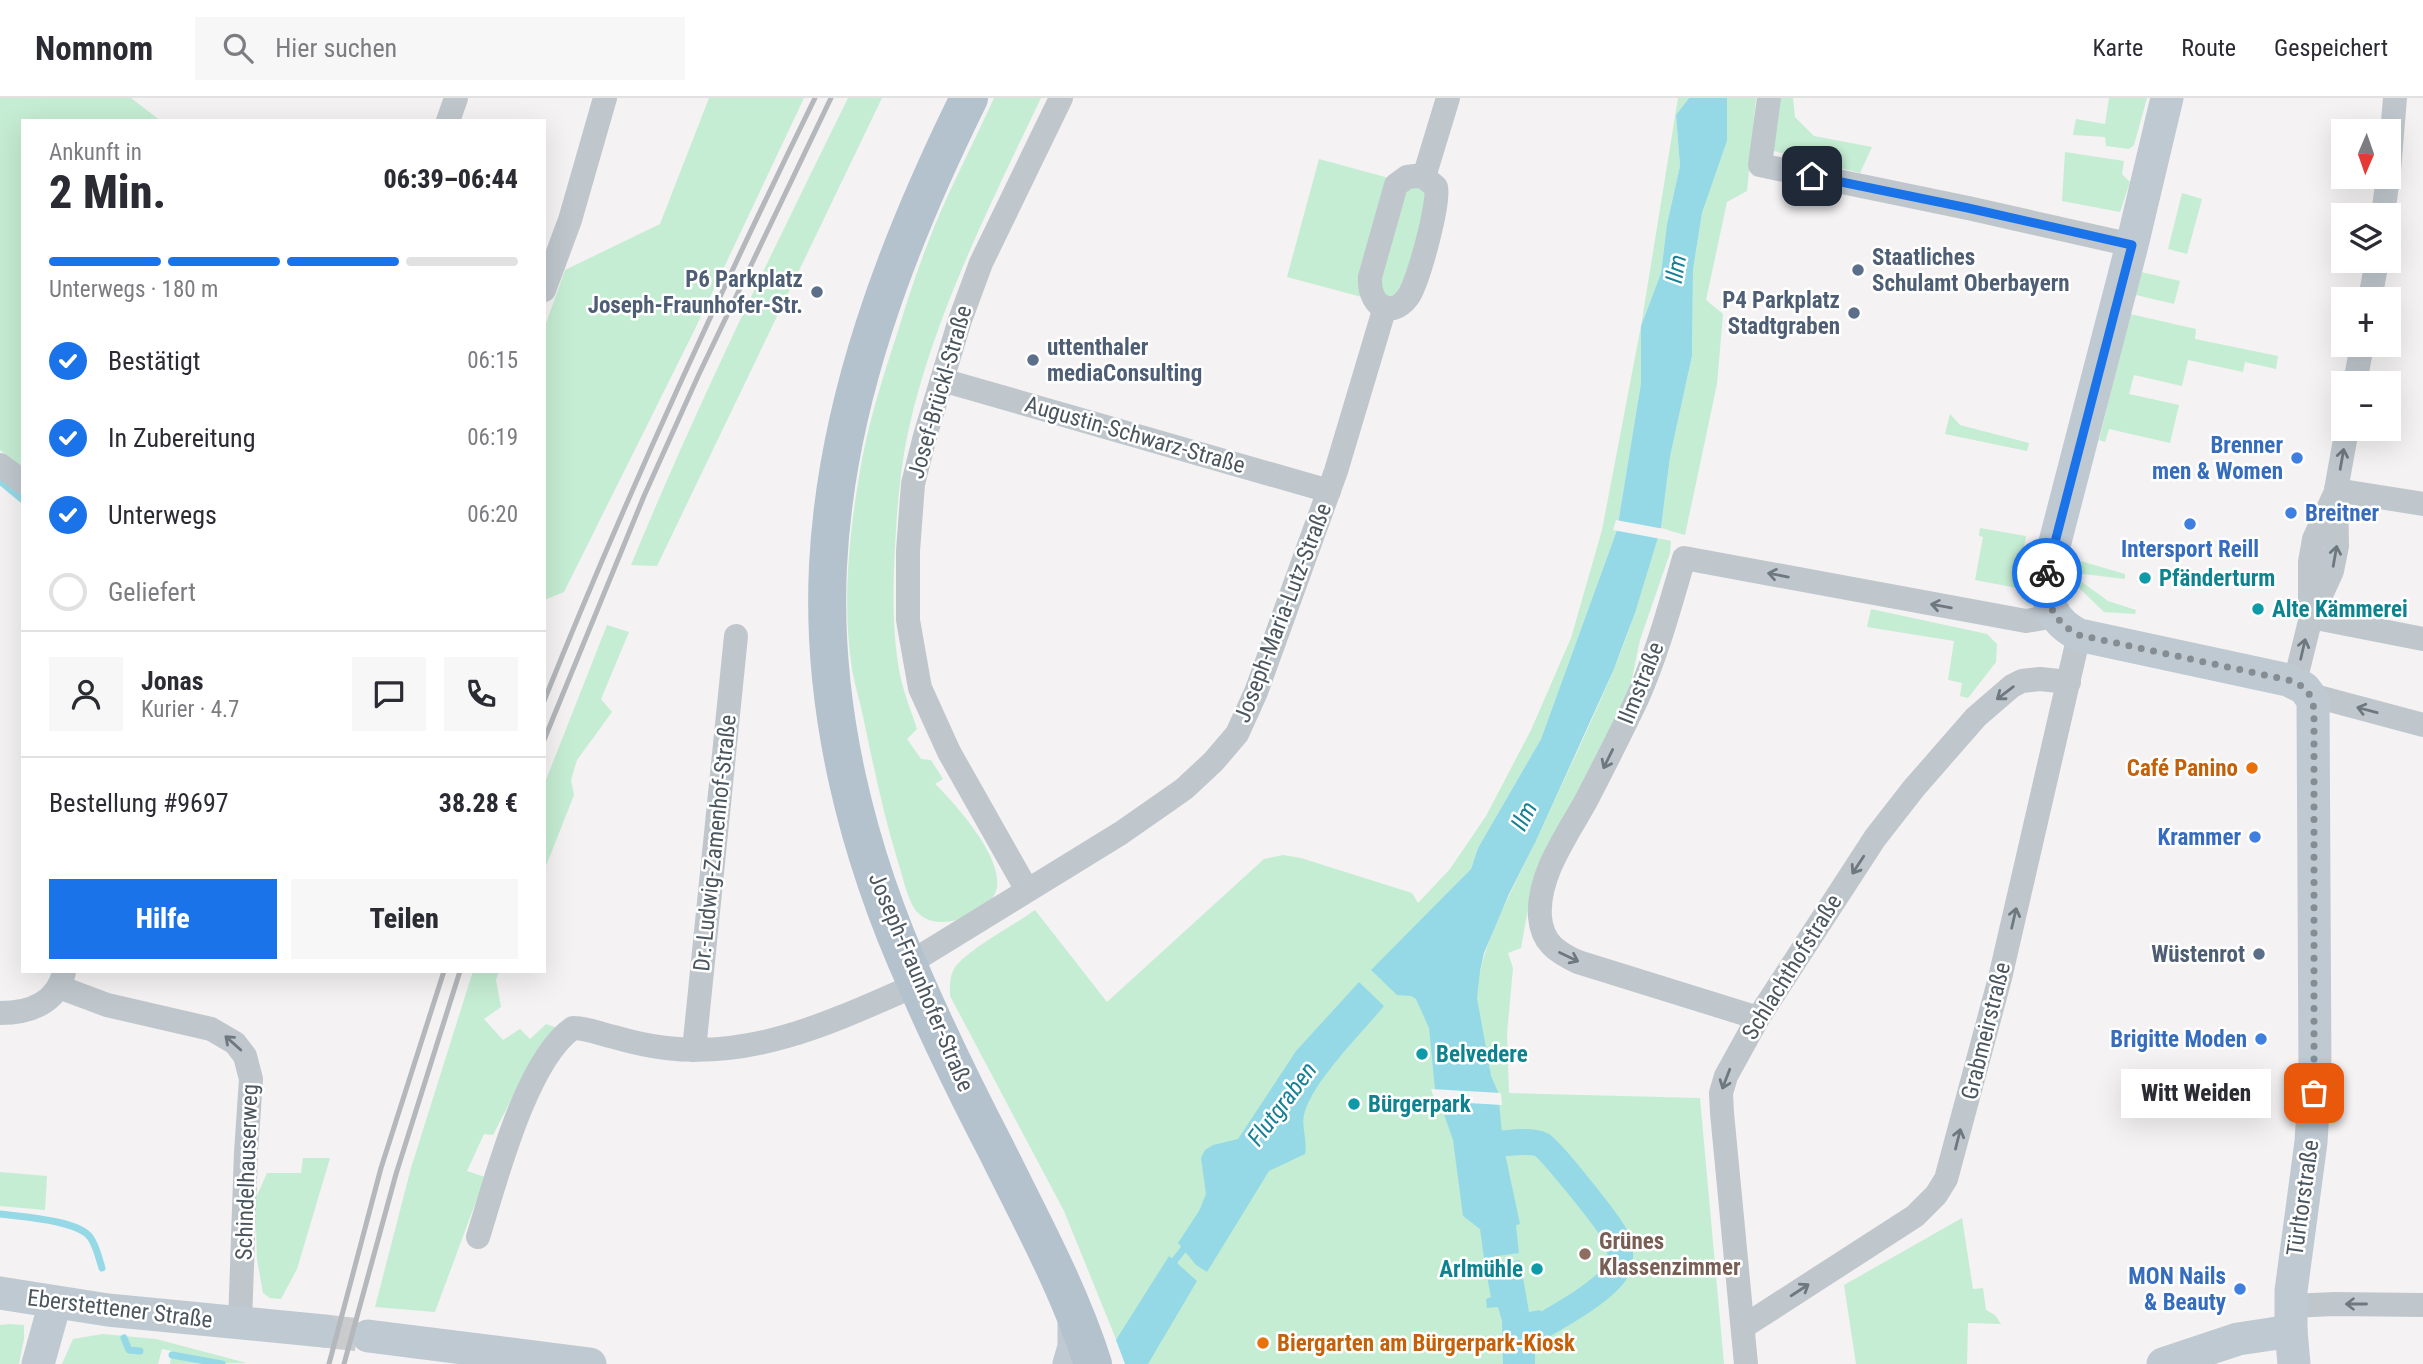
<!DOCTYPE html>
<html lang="de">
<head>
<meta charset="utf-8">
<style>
  :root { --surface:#fff; --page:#f7f7f7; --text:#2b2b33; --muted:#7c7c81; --line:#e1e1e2; --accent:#1a73e8 }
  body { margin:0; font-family:"Roboto Condensed",sans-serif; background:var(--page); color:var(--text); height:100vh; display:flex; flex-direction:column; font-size:26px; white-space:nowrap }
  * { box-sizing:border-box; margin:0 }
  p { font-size:23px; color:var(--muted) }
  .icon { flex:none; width:38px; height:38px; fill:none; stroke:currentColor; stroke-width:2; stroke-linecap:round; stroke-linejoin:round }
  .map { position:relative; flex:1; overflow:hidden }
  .panel { position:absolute; left:21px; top:21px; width:525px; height:854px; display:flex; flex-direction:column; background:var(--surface); border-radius:0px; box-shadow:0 7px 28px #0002 }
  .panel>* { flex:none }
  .needle { width:46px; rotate:182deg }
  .fabs { position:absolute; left:2331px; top:21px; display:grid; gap:14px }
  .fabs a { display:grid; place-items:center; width:70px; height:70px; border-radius:0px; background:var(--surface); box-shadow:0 7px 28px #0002; font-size:35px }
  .pin { position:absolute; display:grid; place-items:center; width:60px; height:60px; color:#fff; margin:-30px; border-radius:14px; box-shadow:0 4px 10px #0006 }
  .courier { position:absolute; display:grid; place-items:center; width:70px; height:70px; margin:-35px; border:5px solid #1a73e8; border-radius:50%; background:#fff; color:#222; box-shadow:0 2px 9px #0007 }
  .bubble { position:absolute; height:49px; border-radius:0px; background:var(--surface); box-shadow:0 7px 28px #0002; font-size:23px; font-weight:800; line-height:49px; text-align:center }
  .summary em { font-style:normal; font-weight:800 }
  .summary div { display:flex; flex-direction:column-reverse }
  .summary { display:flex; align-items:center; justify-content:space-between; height:119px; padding:0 28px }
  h1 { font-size:46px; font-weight:800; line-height:52px }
  .bar { display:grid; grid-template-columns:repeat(4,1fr); gap:10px 7px; align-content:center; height:84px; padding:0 28px }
  .bar i { height:9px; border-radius:5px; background:var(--line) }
  .bar .selected { background:var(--accent) }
  .bar p { grid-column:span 4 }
  .line { display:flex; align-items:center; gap:18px; padding:0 28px; border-top:2px solid var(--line) }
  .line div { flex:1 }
  .round { display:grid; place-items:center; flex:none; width:74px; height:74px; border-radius:0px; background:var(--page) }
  ol { padding:0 28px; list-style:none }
  li { display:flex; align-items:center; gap:21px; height:77px }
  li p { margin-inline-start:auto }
  li .icon { padding:7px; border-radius:50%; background:var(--accent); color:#fff; stroke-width:4 }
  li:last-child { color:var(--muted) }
  li i { width:38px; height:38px; border:4px solid var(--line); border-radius:50% }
  .button { display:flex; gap:14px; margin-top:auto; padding:14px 28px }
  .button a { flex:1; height:80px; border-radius:0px; background:var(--accent); color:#fff; font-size:28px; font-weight:800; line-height:80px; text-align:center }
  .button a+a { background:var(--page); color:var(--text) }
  header { display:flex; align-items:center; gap:42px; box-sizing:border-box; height:98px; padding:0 35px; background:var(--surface); border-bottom:2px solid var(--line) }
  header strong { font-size:33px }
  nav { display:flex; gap:38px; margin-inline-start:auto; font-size:24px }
  .search { width:490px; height:63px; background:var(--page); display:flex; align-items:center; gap:18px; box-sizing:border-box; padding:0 24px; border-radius:0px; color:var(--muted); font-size:26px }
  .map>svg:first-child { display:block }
  .green { fill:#c5edd3 }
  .water { fill:#95d9e7 }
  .pier { fill:#f4f2f2 }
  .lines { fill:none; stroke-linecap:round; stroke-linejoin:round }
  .stream { stroke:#95d9e7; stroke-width:7 }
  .canal { stroke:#95d9e7; stroke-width:26 }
  .secondary-tunnel { stroke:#cacbcd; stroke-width:33; stroke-dasharray:33 17; stroke-linecap:butt }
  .street { stroke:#bfc7cd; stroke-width:24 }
  .secondary { stroke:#bfc9d2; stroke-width:33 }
  .primary { stroke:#b4c2ce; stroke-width:38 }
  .rail { stroke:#b4b7bb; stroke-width:5 }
  .oneway { stroke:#6e787f }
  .done { stroke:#868d92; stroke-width:7; stroke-dasharray:0 12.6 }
  .route { stroke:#1a73e8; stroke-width:9 }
  .service-dot { fill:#5c6f8a; stroke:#fff; stroke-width:2.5 }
  .shop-dot { fill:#3f7fe0; stroke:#fff; stroke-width:2.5 }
  .culture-dot { fill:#0f9aa8; stroke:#fff; stroke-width:2.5 }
  .food-dot { fill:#e8710a; stroke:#fff; stroke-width:2.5 }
  .education-dot { fill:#8d6e63; stroke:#fff; stroke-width:2.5 }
  .labels { text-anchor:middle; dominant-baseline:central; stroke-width:5; stroke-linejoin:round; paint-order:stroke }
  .service-label { font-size:23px; font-weight:bold; fill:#4e5e75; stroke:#fff; text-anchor:end }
  .street-label { font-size:23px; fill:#4b565e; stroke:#fff }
  .shop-label { font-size:23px; font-weight:bold; fill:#366cbe; stroke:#fff; text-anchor:end }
  .culture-label { font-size:23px; font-weight:bold; fill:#0d838f; stroke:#fff; text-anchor:start }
  .food-label { font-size:23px; font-weight:bold; fill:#c56008; stroke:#fff; text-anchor:end }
  .education-label { font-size:23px; font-weight:bold; fill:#785e54; stroke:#fff; text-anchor:start }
  .water-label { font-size:24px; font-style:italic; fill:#168196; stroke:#fff }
</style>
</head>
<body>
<header>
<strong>Nomnom</strong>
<div class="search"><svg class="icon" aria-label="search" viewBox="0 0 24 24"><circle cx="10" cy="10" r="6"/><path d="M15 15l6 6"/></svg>Hier suchen</div>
<nav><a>Karte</a><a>Route</a><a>Gespeichert</a></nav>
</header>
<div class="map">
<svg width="2423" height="1266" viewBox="0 0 2423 1266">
  <rect width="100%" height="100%" fill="#f4f2f2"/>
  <g class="green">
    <polygon points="0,0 131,0 161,23 23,23 23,370 0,352"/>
    <polygon points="709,0 804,0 693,235 564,494 544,502 544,231 565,172 660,126"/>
    <path d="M848,0H882L657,468L631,467C696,309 772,154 848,0Z"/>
    <path d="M994,0H1041C990,107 934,217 908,334C900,372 897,410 895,449C893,489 892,531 899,571C902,591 911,612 917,631L907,641L921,661L931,662L943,681L935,686C954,704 1014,770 993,799C978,820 931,837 914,810C906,796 903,779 898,764C884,718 874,671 864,623C861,606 855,589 852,571C842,507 849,436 860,373C868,325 883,279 898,233C909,197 921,161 935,127C953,84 975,42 994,0Z"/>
    <path d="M1678,0H1689L1676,17L1680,68L1667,126L1661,175L1641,228V285L1617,432L1541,641L1478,750L1471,771L1426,817L1480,873C1492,823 1520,779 1541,732C1565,679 1591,626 1614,571C1632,529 1644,484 1658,440L1671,443L1670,455L1640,542L1630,590L1542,767L1527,816L1521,850L1508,855L1513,870L1507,936L1509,995L1700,1000L1724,1266H1126L1064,1113L950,898C950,889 949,880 954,871C966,852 1015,827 1035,812L1107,904L1264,761L1283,757L1301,760L1412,795L1418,805L1450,771L1486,718L1531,632L1571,540L1602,432L1641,228Z"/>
    <polygon points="1727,0 1756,0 1747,93 1727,104 1706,202 1723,216 1717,286 1685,437 1661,430 1670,359 1692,258 1693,172 1702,115 1727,43"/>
    <polygon points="1775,0 1793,0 1795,19 1814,38 1872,49 1860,75 1770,52"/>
    <polygon points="2109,0 2147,0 2134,47 2129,51 2106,48 2105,39 2073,37 2076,21 2105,26"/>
    <polygon points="2065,54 2124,63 2122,76 2130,84 2120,114 2062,103"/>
    <polygon points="1319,61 1400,83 1432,84 1408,199 1373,202 1287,179"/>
    <polygon points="2182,95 2202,101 2187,156 2168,151"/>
    <polygon points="2141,174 2180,183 2174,206 2136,197"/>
    <polygon points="2130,216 2196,231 2195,241 2278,258 2276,271 2245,264 2243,274 2188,262 2182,288 2134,277 2129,296 2179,307 2170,345 2109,331 2105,344 2099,342"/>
    <polygon points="1950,316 1960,327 2029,345 2027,353 1945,336"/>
    <polygon points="1980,430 2026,438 2017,490 1975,482 1983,439 1979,438"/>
    <polygon points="2067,459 2125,476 2125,481 2083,476 2064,465"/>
    <polygon points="2075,479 2108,503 2136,512 2135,516 2104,514 2073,484"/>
    <polygon points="1871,511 1987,536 1997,546 1996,564 1968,600 1960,598 1962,585 1948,582 1954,543 1867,529"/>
    <polygon points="607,527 629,534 601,601 612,614 577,662 571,682 574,697 544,773 544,687"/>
    <polygon points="473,873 499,873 496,882 501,909 484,921 503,942 520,931 530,941 546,926 560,931 527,971 493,1037 484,1036 467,1073 485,1079 435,1214 375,1209 411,1070"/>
    <polygon points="303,1060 330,1060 297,1171 281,1201 270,1200 263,1195 257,1161 255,1102 267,1075 301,1075"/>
    <polygon points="0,1074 47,1078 45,1112 0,1108"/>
    <polygon points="1962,1120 1973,1191 1983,1190 1986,1212 1995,1217 2001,1226 1968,1225 1967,1266 1856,1266 1844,1187"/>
    <polygon points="10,1226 24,1227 24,1241 19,1266 0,1266 0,1227"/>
    <polygon points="103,1236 156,1241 247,1265 170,1266 172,1253 162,1251 158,1266 62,1266 73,1241"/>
  </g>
  <g class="water">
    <polygon points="1689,0 1727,0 1727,43 1702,115 1693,172 1692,258 1670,359 1661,430 1635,515 1614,571 1535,745 1509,796 1484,855 1480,873 1477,900 1491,978 1498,994 1503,1046 1520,1126 1516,1127 1519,1155 1484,1160 1480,1131 1463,1118 1453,1042 1435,991 1429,930 1416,901 1411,898 1397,897 1371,872 1471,771 1478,750 1541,641 1617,432 1641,285 1641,228 1661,175 1667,126 1680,68 1676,17"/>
    <path d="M1359,884L1384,908C1361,936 1316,980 1305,1013C1300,1028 1308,1041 1305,1056L1269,1073L1207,1174L1196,1167L1178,1145L1199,1113L1206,1096L1201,1060L1205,1052L1213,1047L1238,1041L1296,953Z"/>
    <polygon points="1169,1158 1197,1183 1148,1266 1125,1266 1116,1242"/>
    <polygon points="1520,1162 1529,1214 1540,1212 1552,1226 1535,1249 1535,1266 1503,1266 1502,1223 1498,1209 1487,1210 1486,1201 1491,1199 1485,1168"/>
  </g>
  <g class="pier">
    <polygon points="1616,422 1664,431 1661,441 1613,432"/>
    <polygon points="1431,991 1501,995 1502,1007 1435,1003"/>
  </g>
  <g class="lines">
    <g class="stream">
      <polyline points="0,383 23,402"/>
      <path d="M0,1116C22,1119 77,1122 90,1139C96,1147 99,1160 102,1170"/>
      <polyline points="1172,1172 1175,1162 1187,1147"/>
      <polyline points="124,1240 129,1252 140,1253"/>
      <polyline points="172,1257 222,1266"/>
    </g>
    <path class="canal" d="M1483,1048C1497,1047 1529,1040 1542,1047C1551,1052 1611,1127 1616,1139C1620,1148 1622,1160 1618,1170C1608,1194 1542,1227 1518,1242"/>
    <polyline class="secondary-tunnel" points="324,1233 368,1238"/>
    <g class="street">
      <polyline points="1769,0 1760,67 1968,110 2132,147"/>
      <polyline points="448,23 456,0"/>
      <polyline points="2389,72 2395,0"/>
      <path d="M1415,78L1424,79L1436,89C1440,103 1418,186 1408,199C1389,224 1368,205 1370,179L1396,87L1407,79Z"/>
      <polyline points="1424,79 1448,0"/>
      <polyline points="2383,117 2388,79"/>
      <polyline points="544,192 570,122 605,0"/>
      <polyline points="2370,201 2377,163"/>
      <polyline points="942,282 1329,393"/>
      <polyline points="2355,285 2362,247"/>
      <polyline points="0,367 23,384"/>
      <polyline points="2336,392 2423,406"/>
      <polyline points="2310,511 2310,464 2314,441 2334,398"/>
      <polyline points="2311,519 2423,541"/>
      <polyline points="2295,584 2311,519 2332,473 2337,448 2336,392 2347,331"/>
      <polyline points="2311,597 2423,627"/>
      <polyline points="1027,792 949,654 920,590 908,522 908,453 913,386 925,338 960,222 981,165 1061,0"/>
      <polyline points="908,866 1121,735 1184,691 1213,664 1237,636 1256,594 1336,373 1385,209"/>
      <polyline points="59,889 107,907 211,931 235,945 245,958 251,981 246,1054 240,1225"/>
      <path d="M0,915C28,915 57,906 64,874"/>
      <path d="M1758,920L1578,864C1556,854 1542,844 1540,819C1537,777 1568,736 1587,701C1604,668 1621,635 1637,601C1657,556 1670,508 1684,460L2026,523L2055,518"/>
      <polyline points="694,952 736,538"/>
      <path d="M478,1139C495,1085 526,962 573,930C588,930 600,936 614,939C631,944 649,948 666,950C756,961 836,922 916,887"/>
      <polyline points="2290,1208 2335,1206 2423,1207"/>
      <polyline points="1743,1229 1915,1118 1936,1097 1946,1081 2000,880 2079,537"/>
      <polyline points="1746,1266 1722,1015 1721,995 1726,978 1758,920 1875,740 1914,690 1976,619 2012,588 2022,583 2040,581 2069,584"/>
    </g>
    <g class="secondary">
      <path d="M2167,0L2132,147L2048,471C2044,501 2051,523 2079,537L2288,582L2304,590L2313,602L2315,978L2311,1044L2291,1193V1233L2294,1266"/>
      <polyline points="0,1195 108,1212 324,1233"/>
      <polyline points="368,1238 590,1266"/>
      <polyline points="38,1266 55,1205"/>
      <polyline points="1069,1266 1074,1249 1074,1216"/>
      <polyline points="2163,1266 2238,1241 2291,1233"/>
    </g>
    <path class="primary" d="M969,0C897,146 836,304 828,468C821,612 858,757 917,887C941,942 968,997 996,1051C1031,1122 1069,1191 1093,1266"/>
    <g class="rail">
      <path d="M544,603C626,398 718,198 815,0"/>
      <polyline points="544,642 644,398 699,276 831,0"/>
      <polyline points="329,1266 381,1070 444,873"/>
      <polyline points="344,1266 396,1076 460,873"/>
    </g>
  </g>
  <defs><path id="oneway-shaft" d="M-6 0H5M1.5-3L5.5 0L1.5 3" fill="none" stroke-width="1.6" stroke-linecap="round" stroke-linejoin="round" transform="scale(1.75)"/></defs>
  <g class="oneway">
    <use href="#oneway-shaft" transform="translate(2342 361) rotate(-80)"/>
    <use href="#oneway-shaft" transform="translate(2335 458) rotate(-80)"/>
    <use href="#oneway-shaft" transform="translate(1778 477) rotate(-169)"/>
    <use href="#oneway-shaft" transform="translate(1941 508) rotate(-170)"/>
    <use href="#oneway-shaft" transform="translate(2303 551) rotate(-77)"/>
    <use href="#oneway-shaft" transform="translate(2005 595) rotate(143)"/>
    <use href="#oneway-shaft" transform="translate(2367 612) rotate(-165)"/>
    <use href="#oneway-shaft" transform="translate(1608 661) rotate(116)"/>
    <use href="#oneway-shaft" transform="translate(1858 767) rotate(123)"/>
    <use href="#oneway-shaft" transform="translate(2014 820) rotate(-77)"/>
    <use href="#oneway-shaft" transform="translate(1569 859) rotate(25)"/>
    <use href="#oneway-shaft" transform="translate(233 945) rotate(-138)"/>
    <use href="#oneway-shaft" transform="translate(1726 981) rotate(111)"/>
    <use href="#oneway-shaft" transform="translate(1958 1041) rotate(-76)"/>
    <use href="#oneway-shaft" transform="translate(1800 1192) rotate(-33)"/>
    <use href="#oneway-shaft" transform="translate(2356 1206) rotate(-180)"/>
  </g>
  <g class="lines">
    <path class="done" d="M2047,475C2044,503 2054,525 2079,537L2288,582C2305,587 2313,596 2314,614V995"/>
    <polyline class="route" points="1812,78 1968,110 2132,147 2047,475"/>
  </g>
  <g class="service-dot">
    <circle cx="1858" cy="172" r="7"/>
    <circle cx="817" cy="194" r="7"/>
    <circle cx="1854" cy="215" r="7"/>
    <circle cx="1033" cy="262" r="7"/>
    <circle cx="2259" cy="856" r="7"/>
  </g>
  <g class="shop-dot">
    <circle cx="2297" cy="360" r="7"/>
    <circle cx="2291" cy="415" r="7"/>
    <circle cx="2190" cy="426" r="7"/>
    <circle cx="2255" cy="739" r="7"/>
    <circle cx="2261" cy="941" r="7"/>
    <circle cx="2240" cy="1191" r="7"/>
  </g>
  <g class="culture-dot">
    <circle cx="2145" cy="480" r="7"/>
    <circle cx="2258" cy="511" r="7"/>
    <circle cx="1422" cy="956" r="7"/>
    <circle cx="1354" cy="1006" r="7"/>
    <circle cx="1537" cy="1171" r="7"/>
  </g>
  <g class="food-dot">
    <circle cx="2252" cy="670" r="7"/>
    <circle cx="1263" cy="1245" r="7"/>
  </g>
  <circle class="education-dot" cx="1585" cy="1156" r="7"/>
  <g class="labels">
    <g class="service-label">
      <text x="1872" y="159" text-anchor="start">Staatliches<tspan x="1872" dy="26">Schulamt Oberbayern</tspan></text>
      <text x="803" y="181">P6 Parkplatz<tspan x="803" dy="26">Joseph-Fraunhofer-Str.</tspan></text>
      <text x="1840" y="202">P4 Parkplatz<tspan x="1840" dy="26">Stadtgraben</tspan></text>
      <text x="1047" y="249" text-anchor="start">uttenthaler<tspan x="1047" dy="26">mediaConsulting</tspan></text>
      <text x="2245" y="856">Wüstenrot</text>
    </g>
    <g class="street-label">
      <text transform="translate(940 294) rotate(-74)">Josef-Brückl-Straße</text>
      <text transform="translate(1135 337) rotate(16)">Augustin-Schwarz-Straße</text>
      <text transform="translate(1283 515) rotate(-69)">Joseph-Maria-Lutz-Straße</text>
      <text transform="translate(1641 585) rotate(-68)">Ilmstraße</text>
      <text transform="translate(715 745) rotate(-84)">Dr.-Ludwig-Zamenhof-Straße</text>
      <text transform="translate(1792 869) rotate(-58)">Schlachthofstraße</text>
      <text transform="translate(921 884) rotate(67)">Joseph-Fraunhofer-Straße</text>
      <text transform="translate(1986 933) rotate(-76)">Grabmeirstraße</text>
      <text transform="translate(247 1074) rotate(-88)">Schindelhauserweg</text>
      <text transform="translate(2303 1100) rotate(-82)">Türltorstraße</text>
      <text transform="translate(120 1211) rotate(7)">Eberstettener Straße</text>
    </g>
    <g class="shop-label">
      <text x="2283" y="347">Brenner<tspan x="2283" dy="26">men &amp; Women</tspan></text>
      <text x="2305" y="415" text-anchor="start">Breitner</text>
      <text x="2190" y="451" text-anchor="middle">Intersport Reill</text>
      <text x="2241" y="739">Krammer</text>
      <text x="2247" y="941">Brigitte Moden</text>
      <text x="2226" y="1178">MON Nails<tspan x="2226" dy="26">&amp; Beauty</tspan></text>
    </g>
    <g class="culture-label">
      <text x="2159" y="480">Pfänderturm</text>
      <text x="2272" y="511">Alte Kämmerei</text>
      <text x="1436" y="956">Belvedere</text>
      <text x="1368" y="1006">Bürgerpark</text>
      <text x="1523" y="1171" text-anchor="end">Arlmühle</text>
    </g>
    <g class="food-label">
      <text x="2238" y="670">Café Panino</text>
      <text x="1277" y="1245" text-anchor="start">Biergarten am Bürgerpark-Kiosk</text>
    </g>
    <g class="education-label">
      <text x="1599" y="1143">Grünes<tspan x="1599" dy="26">Klassenzimmer</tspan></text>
    </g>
    <g class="water-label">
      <text transform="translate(1676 171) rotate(-80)">Ilm</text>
      <text transform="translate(1524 718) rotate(-63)">Ilm</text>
      <text transform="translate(1282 1006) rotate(-53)">Flutgraben</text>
    </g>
  </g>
</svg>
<div class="fabs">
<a><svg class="needle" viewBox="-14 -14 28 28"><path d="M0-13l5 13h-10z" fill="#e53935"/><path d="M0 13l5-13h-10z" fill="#7c7c81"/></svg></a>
<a><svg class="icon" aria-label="layers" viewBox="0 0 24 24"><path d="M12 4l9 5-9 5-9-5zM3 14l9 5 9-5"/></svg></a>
<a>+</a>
<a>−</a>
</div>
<div class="pin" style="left:2314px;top:995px;background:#ea580c"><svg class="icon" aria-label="bag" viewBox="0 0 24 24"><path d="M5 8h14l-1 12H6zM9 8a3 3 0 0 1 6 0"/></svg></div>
<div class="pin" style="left:1812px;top:78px;background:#1f2937"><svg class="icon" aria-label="home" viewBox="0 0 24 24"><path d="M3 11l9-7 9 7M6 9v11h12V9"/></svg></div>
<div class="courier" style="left:2047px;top:475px"><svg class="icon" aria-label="bike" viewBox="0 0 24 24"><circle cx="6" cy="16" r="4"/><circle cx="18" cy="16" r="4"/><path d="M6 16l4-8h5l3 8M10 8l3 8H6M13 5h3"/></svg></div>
<div class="bubble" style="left:2121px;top:971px;width:150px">Witt Weiden</div>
<section class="panel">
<div class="summary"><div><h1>2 Min.</h1><p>Ankunft in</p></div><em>06:39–06:44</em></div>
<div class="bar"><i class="selected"></i><i class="selected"></i><i class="selected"></i><i></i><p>Unterwegs · 180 m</p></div>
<ol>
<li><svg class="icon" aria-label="check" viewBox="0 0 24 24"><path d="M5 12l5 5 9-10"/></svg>Bestätigt<p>06:15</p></li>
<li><svg class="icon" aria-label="check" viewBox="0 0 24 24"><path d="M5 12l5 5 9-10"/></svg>In Zubereitung<p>06:19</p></li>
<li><svg class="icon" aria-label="check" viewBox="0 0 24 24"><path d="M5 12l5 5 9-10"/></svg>Unterwegs<p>06:20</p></li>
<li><i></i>Geliefert</li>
</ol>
<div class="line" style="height:126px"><a class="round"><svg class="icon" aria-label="person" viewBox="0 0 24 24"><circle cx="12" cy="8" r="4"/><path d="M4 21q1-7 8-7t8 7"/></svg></a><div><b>Jonas</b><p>Kurier · 4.7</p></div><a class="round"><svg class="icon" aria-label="chat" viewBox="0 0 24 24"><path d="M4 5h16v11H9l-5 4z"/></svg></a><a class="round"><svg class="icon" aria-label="phone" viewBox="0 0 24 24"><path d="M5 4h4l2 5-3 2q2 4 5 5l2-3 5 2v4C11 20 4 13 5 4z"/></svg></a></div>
<div class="line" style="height:91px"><div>Bestellung #9697</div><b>38.28 €</b></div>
<div class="button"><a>Hilfe</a><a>Teilen</a></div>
</section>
</div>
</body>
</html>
